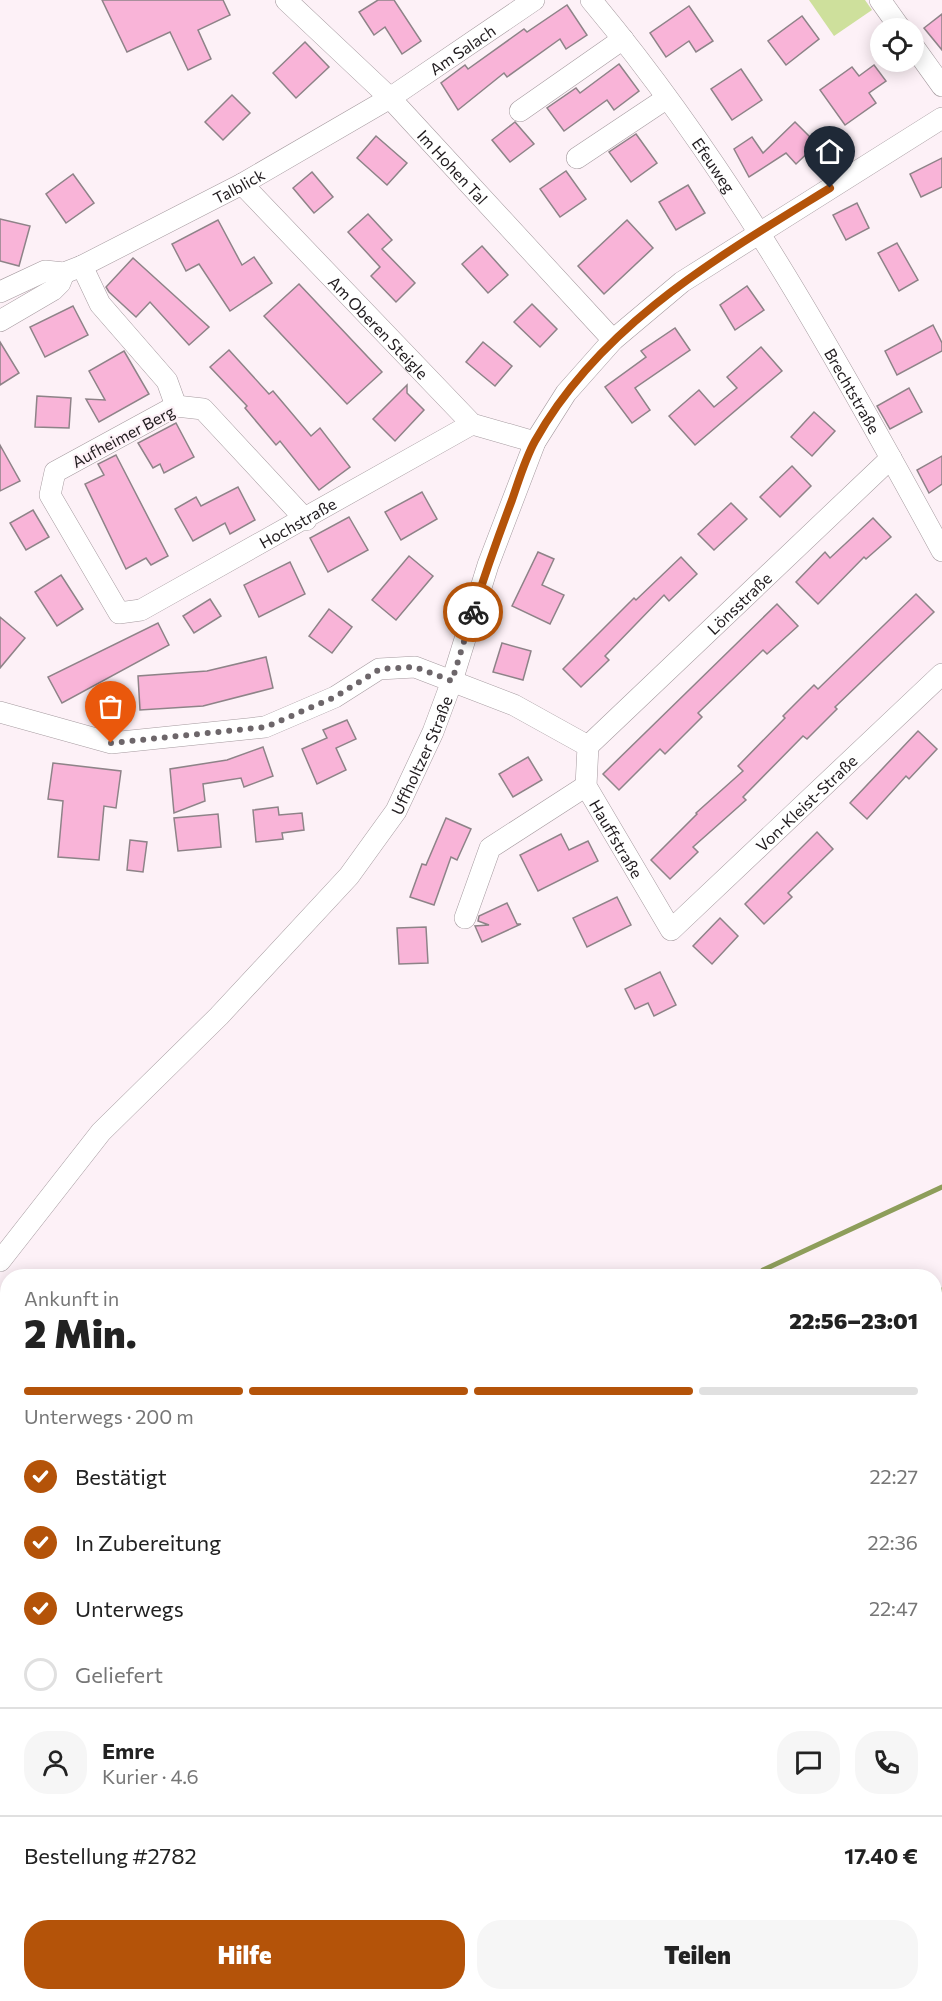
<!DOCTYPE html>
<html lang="de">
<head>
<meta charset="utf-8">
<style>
  :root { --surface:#fff; --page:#f6f6f6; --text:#222; --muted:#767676; --line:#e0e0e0; --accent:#b45309 }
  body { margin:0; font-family:Commissioner,sans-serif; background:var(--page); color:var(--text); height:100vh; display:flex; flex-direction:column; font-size:22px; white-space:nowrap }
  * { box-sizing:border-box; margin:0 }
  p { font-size:20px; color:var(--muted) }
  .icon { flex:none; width:33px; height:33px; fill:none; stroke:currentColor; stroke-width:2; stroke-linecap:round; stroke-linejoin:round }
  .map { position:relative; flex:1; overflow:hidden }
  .details { position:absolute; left:0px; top:1269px; width:942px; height:732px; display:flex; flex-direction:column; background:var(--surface); border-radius:24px 24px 0 0; box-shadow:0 3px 15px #0003 }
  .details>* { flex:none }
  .buttons { position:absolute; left:870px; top:18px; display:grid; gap:12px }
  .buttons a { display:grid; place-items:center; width:54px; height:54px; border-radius:50%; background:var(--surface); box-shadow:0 3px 15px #0003; font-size:30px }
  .pin { position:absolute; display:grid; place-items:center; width:51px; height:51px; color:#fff; margin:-62px -26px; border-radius:50% 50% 50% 0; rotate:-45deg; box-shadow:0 0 6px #0007 }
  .pin .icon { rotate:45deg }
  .courier { position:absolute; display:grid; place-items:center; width:60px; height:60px; margin:-30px; border:4px solid #b45309; border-radius:50%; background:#fff; color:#222; box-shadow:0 2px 8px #0007 }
  .headline em { font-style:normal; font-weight:800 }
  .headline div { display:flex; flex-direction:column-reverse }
  .headline { display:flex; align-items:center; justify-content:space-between; height:102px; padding:0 24px }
  h1 { font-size:39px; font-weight:800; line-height:45px }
  .bar { display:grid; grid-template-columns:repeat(4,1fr); gap:9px 6px; align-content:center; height:72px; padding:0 24px }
  .bar i { height:8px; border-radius:4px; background:var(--line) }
  .bar .active { background:var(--accent) }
  .bar p { grid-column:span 4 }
  .line { display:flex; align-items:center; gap:15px; padding:0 24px; border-top:2px solid var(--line) }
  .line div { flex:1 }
  .round { display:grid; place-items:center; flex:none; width:63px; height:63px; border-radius:24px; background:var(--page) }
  ol { padding:0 24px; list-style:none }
  li { display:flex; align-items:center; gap:18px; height:66px }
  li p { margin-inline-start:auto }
  li .icon { padding:6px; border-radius:50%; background:var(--accent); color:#fff; stroke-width:4 }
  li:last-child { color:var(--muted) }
  li i { width:33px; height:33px; border:3px solid var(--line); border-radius:50% }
  .cta { display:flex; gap:12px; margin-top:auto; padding:12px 24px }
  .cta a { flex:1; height:69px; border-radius:24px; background:var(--accent); color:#fff; font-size:24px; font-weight:800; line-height:69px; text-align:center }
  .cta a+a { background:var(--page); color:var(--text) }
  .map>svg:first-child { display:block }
  .green { fill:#cee09c }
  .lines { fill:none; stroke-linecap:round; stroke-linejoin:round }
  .stream { stroke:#8e9e5b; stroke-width:5 }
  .building { fill:#f9b4d8; stroke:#8e8388; stroke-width:1.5 }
  .minor-casing { stroke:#a59a9f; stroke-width:22 }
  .highway-casing { stroke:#a59a9f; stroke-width:33 }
  .minor { stroke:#fff; stroke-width:21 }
  .highway { stroke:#fff; stroke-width:32 }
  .done { stroke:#6d666a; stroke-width:6; stroke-dasharray:0 10.8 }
  .route { stroke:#b45309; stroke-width:8 }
  .labels { text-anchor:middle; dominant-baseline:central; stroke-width:4.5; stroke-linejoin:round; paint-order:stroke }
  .street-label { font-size:16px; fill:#201b1e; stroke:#fdf1f7 }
</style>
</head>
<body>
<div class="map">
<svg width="942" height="2001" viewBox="0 0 942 2001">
  <rect width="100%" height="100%" fill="#fdf1f7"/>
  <g class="green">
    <polygon points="809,0 865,0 872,10 834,36"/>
    <polygon points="0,1395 7,1395 7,1463 0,1462"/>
    <polygon points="934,1467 942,1467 942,1534 935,1535"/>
    <polygon points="148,1994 269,1994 279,2001 141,2001"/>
  </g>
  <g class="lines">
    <g class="stream">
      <polyline points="763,1270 942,1187"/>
      <polyline points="934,1291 942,1290"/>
      <polyline points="88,2001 96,1994"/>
    </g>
  </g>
  <g class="building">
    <polygon points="102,0 223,0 230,15 198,30 211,59 188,70 170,32 127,52"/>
    <polygon points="378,0 394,0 421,41 402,54 385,27 374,35 359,12"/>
    <polygon points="567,5 587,35 566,49 560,39 507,77 504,73 458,110 441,83 465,65 468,69 524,29 527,32"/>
    <polygon points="689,6 713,41 696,52 689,41 666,57 650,33"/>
    <polygon points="942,14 942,50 924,28"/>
    <polygon points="802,16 819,39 786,65 768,41"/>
    <polygon points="305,42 329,67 296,98 273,73"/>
    <polygon points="619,64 639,91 614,110 607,100 564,131 547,108 576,88 580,93"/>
    <polygon points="874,65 886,81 869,93 876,103 845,125 820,90 852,67 859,76"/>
    <polygon points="741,69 762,100 732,120 711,89"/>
    <polygon points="232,95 250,113 223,140 205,122"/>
    <polygon points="515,122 534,144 510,162 492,140"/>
    <polygon points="795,122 817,144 796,164 786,153 749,177 734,149 752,137 763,153"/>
    <polygon points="636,134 657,163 631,182 609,152"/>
    <polygon points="376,136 407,163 387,185 357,158"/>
    <polygon points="942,158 942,187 921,197 910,174"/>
    <polygon points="566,171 586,199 560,217 540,189"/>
    <polygon points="312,172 333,197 314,213 293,188"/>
    <polygon points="73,174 94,203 66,223 46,194"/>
    <polygon points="688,185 705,213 676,230 659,202"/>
    <polygon points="857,203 869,228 846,240 833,215"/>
    <polygon points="368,214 392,240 382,249 415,283 396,302 371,276 380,267 348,232"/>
    <polygon points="0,219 30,226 19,266 0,261"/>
    <polygon points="218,220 242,265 254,257 272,283 230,311 199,264 186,271 172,244"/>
    <polygon points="627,220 653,248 604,294 578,266"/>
    <polygon points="897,243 918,280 899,291 878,253"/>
    <polygon points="482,246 508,275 488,293 462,264"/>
    <polygon points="133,258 209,327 189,345 150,302 136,317 109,292 106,287"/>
    <polygon points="299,284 382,372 347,404 264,316"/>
    <polygon points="747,286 764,310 735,330 720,305"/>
    <polygon points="532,304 557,329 540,347 514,322"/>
    <polygon points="73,306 88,335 45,357 30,327"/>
    <polygon points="933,325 942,343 942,351 897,375 885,351"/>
    <polygon points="675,328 690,350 635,388 650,410 632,423 605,387 646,357 641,351"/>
    <polygon points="0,342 19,373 0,385"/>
    <polygon points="483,342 512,366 495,386 466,362"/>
    <polygon points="761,347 782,371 695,445 669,416 699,390 714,407 737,388 727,377"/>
    <polygon points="229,350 269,394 273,391 311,436 320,428 350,467 319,490 280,441 276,445 245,408 247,406 210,367"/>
    <polygon points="124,351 149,394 99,422 86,399 105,400 89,371"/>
    <polygon points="407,385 407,393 424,410 395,441 373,419"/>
    <polygon points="909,388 922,412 890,429 877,406"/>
    <polygon points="37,396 71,398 69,428 35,427"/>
    <polygon points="814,412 835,431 812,456 791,437"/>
    <polygon points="176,423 194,457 164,473 160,464 153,468 138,443"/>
    <polygon points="0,445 20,481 0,491"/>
    <polygon points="116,455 168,556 151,565 146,558 126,569 85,484 104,475 98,464"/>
    <polygon points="942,456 942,484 929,493 917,470"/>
    <polygon points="792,466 811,486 780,517 760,497"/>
    <polygon points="238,487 255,520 230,534 225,523 193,541 175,509 196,497 201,506"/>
    <polygon points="422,492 437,519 401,540 385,512"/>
    <polygon points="731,503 747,519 714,550 698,534"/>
    <polygon points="33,510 49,537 26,550 10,523"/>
    <polygon points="349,517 368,550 328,572 310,538"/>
    <polygon points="873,518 891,537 866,559 864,557 818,604 796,582 825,552 830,558"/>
    <polygon points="538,552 554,559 542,585 564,595 550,624 512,606"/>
    <polygon points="409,556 433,576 396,620 372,600"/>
    <polygon points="681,557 697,574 669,601 664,595 605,656 609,660 581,687 563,669 634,598 636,600"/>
    <polygon points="290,562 305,594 259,617 244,585"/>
    <polygon points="61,575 83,609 57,626 35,592"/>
    <polygon points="916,594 934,612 835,707 837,709 807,739 803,736 743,797 746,800 693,847 698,852 670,879 651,860 697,814 696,813 743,771 738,766 785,718 783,716 814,685 818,689"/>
    <polygon points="210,599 221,616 194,633 183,616"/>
    <polygon points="777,604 798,626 767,654 763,650 698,713 702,717 665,754 660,749 619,790 603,774"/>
    <polygon points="329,609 352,627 332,653 309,636"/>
    <polygon points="0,617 25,638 0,668"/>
    <polygon points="158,623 169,645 62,703 48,677"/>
    <polygon points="502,643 531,651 523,680 493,672"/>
    <polygon points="266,657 273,688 203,706 140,710 138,676 207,671"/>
    <polygon points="347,720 356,739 336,748 346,770 317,784 302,749 327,738 323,730"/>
    <polygon points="918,731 937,749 909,779 906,776 867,819 850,803"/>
    <polygon points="263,747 273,776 244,787 241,778 203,784 205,801 174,813 170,769 227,760"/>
    <polygon points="528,757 542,780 513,797 499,774"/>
    <polygon points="53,763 121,771 116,808 104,806 99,860 58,857 63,801 48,799"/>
    <polygon points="278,807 279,815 302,813 304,830 282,833 283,839 256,842 253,810"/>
    <polygon points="218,814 221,847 178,851 174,818"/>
    <polygon points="446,818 471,829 457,860 451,857 434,905 410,897 422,864 426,865"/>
    <polygon points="817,832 833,849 788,893 792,897 764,924 745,904"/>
    <polygon points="561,834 569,850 588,841 598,861 538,891 520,855"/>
    <polygon points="130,840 147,842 143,872 127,870"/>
    <polygon points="617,897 631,925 587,947 573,918"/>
    <polygon points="507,903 517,924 521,924 482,942 475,926 489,925 478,921 479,916"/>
    <polygon points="720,918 738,936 712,964 693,946"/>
    <polygon points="426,927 428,963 399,964 397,928"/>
    <polygon points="660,972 676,1005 654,1016 648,1003 635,1009 625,989"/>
  </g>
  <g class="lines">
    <defs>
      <g id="minor">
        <path id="s1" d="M286,0L390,98L613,340"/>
        <path id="s2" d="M591,0C731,167 838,360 942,551"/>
        <polyline points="880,0 900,28"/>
        <polyline points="914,47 942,86"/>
        <polyline points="520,111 623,39"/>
        <polyline points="577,158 667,98"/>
        <path id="s3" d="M242,184L472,424L535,442"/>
        <polyline points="82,266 100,304 167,381 176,406"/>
        <path id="s4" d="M0,292L45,271L64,273L82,266L242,184L390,98L534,0"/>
        <polyline points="0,321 53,290 60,283 64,273"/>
        <path id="s5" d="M306,520L203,409L176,406L55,472L50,495L119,613L141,610L472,424"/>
        <path id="s6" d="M0,712L111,743L265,727L335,697L379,669L415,667L514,705L588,746L586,786L671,930L942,674"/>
        <path id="s7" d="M588,746L891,458"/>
        <polyline points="465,918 490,848 586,786"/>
        <path id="s8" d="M0,1261L101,1132L219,1016L349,876L396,811L433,732L452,681L488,565L535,442L566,393L613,340L682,282L942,118"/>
        <polyline points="934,1947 942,1948"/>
      </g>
      <g id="highway">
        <polyline points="0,1325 8,1326"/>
        <polyline points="0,1362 8,1363"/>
        <polyline points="934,1400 942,1401"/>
        <polyline points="934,1436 942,1437"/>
      </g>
    </defs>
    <use href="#minor" class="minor-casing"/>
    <use href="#highway" class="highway-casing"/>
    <use href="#minor" class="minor"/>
    <use href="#highway" class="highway"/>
  </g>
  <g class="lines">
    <polyline class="done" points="111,743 266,727 335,697 380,669 415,667 452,681 473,612"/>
    <path class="route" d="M473,612C485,574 498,537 512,500C519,480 525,459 535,441C600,324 720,256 830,188"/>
  </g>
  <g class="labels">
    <g class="street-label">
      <text stroke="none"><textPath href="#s4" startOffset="526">Am Salach</textPath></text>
      <text stroke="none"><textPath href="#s2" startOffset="206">Efeuweg</textPath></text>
      <text stroke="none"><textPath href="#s1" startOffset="236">Im Hohen Tal</textPath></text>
      <text stroke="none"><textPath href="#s4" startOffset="264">Talblick</textPath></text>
      <text stroke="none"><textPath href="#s3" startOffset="198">Am Oberen Steigle</textPath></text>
      <text stroke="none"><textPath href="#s2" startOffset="471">Brechtstraße</textPath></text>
      <text transform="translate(123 436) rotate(-28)">Aufheimer Berg</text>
      <text stroke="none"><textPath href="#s5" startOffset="678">Hochstraße</textPath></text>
      <text stroke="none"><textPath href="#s7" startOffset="208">Lönsstraße</textPath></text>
      <text stroke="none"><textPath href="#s8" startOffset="662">Uffholtzer Straße</textPath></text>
      <text stroke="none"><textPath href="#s6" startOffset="1018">Von-Kleist-Straße</textPath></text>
      <text stroke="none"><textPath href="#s6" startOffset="726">Hauffstraße</textPath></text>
    </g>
  </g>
</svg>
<div class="buttons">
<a><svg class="icon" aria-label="locate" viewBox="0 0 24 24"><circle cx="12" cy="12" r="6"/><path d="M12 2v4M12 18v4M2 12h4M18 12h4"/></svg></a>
</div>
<div class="pin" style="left:111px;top:743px;background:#ea580c"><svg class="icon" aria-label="bag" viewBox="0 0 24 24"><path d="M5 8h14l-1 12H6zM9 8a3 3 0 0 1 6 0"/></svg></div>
<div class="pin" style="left:830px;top:188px;background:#1f2937"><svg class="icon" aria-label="home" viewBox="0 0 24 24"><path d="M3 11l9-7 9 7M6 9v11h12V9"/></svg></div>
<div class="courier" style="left:473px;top:612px"><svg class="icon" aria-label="bike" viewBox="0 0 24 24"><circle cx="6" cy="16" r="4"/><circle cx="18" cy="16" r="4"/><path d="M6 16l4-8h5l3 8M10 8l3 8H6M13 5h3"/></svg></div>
<section class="details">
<div class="headline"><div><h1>2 Min.</h1><p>Ankunft in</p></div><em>22:56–23:01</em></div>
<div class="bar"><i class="active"></i><i class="active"></i><i class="active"></i><i></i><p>Unterwegs · 200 m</p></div>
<ol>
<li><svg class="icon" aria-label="check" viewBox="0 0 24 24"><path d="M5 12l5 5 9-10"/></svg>Bestätigt<p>22:27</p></li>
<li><svg class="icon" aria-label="check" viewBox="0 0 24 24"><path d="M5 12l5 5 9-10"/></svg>In Zubereitung<p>22:36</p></li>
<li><svg class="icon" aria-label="check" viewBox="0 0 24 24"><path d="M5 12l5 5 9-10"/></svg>Unterwegs<p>22:47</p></li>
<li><i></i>Geliefert</li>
</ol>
<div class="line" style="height:108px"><a class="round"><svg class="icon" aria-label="person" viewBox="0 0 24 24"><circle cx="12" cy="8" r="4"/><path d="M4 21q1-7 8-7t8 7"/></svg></a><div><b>Emre</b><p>Kurier · 4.6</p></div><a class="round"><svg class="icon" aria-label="chat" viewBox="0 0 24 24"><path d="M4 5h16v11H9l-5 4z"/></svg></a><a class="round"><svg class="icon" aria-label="phone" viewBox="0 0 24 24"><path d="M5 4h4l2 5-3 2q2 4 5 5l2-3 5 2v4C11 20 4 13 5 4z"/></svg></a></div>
<div class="line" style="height:78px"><div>Bestellung #2782</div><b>17.40 €</b></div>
<div class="cta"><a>Hilfe</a><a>Teilen</a></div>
</section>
</div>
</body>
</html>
